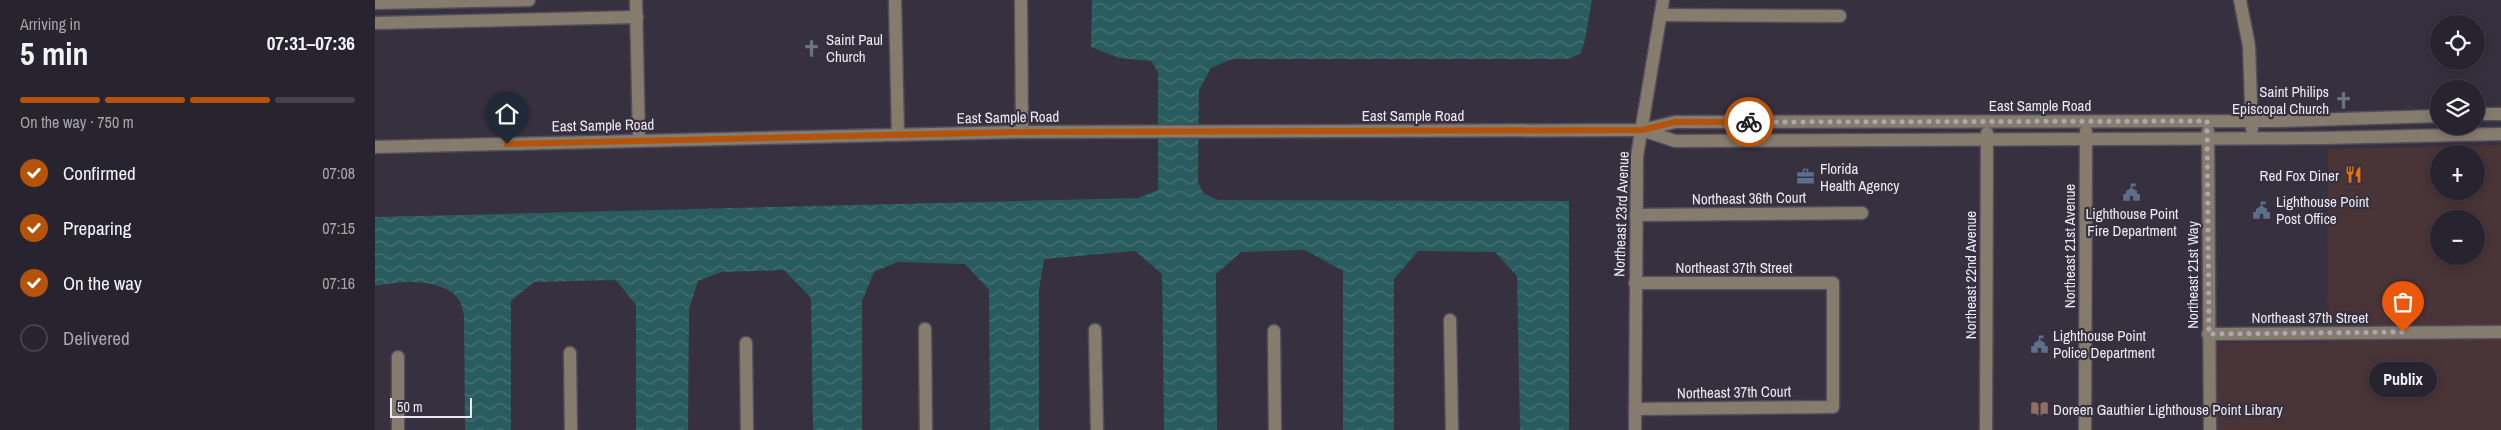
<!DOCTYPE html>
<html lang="en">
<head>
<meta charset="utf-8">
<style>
  :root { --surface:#28242f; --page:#34303b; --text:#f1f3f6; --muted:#a5a4aa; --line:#44414b; --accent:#b45309 }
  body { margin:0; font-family:"Archivo Narrow",sans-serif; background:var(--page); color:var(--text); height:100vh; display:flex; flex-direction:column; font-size:19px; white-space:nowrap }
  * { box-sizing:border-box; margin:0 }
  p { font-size:16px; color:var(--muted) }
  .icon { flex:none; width:28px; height:28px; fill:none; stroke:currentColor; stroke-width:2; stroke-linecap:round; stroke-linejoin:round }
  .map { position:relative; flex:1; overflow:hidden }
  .side { display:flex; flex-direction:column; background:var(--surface); width:375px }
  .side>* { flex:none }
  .controls { position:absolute; left:2055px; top:15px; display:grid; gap:10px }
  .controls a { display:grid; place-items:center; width:55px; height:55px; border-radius:50%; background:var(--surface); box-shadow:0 2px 12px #0003,0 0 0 1px var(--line); font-size:25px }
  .scale { position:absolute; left:15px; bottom:12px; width:82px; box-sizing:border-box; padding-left:5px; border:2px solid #ebe8f1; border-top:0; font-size:14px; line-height:18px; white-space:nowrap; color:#ebe8f1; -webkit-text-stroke:4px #36303f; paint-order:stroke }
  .pin { position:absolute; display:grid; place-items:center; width:42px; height:42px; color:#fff; margin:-51px -21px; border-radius:50% 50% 50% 0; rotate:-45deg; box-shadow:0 0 5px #0007 }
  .pin .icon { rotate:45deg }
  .courier { position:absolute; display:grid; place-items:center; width:50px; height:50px; margin:-25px; border:4px solid #b45309; border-radius:50%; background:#fff; color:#222; box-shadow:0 1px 6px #0007 }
  .bubble { position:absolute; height:35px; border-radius:18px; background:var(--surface); box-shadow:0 2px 12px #0003,0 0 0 1px var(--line); font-size:16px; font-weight:800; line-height:35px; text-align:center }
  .headline em { font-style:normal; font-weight:800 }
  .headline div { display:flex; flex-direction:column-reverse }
  .headline { display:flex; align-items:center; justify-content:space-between; height:85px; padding:0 20px }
  h1 { font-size:32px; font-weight:800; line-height:38px }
  .bar { display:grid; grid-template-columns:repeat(4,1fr); gap:8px 5px; align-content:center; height:60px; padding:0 20px }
  .bar i { height:6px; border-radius:4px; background:var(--line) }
  .bar .current { background:var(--accent) }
  .bar p { grid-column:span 4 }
  ol { padding:0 20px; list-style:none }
  li { display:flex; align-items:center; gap:15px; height:55px }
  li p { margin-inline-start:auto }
  li .icon { padding:5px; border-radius:50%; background:var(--accent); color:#fff; stroke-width:4 }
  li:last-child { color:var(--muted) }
  li i { width:28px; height:28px; border:2px solid var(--line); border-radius:50% }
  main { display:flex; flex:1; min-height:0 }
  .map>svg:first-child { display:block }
  .commercial { fill:#493437; fill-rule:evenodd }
  .water { fill:url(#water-waves) }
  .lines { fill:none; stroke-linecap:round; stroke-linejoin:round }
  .minor-casing { stroke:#534d5b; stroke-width:15 }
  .minor { stroke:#867c6e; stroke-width:12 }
  .done { stroke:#aca8b3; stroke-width:5; stroke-dasharray:0 9 }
  .route { stroke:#b45309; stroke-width:6 }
  .labels { text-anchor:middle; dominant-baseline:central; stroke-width:4.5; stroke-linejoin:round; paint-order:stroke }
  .poi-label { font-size:15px; fill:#ebe8f1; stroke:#36303f; text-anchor:start }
  .street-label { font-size:15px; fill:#ebe8f1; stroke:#36303f }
</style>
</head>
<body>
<main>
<section class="side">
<div class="headline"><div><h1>5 min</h1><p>Arriving in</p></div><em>07:31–07:36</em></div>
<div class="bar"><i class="current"></i><i class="current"></i><i class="current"></i><i></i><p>On the way · 750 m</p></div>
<ol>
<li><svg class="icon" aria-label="check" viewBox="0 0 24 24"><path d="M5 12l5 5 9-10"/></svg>Confirmed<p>07:08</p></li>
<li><svg class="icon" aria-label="check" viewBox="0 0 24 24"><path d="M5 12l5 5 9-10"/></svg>Preparing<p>07:15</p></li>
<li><svg class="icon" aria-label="check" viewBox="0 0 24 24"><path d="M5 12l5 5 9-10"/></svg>On the way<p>07:16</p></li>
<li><i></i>Delivered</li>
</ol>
</section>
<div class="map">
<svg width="2126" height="430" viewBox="0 0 2126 430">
  <defs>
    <pattern id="water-waves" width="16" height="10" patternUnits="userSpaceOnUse" patternTransform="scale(1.25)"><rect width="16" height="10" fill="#295c5f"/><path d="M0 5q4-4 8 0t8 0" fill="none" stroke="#487376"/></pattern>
  </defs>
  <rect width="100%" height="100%" fill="#36303f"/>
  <path class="commercial" d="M2126,145V430H1841V343L1952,342L1953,149ZM2064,154H2101V191H2064ZM2064,219H2101V256H2064Z"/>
  <path class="water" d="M717,0H1217L1210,40L1206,53L1193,59H857L836,68L824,90L823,183L829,194L843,200L1194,201V430H1145L1142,276L1120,252L1043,251L1019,279V430H968V271L930,250L866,252L841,274L842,430H789L787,274L760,251L669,259L664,290V430H615L614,290L590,264L523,262L499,272L487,301V430H438L436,298L409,270L346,272L323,281L314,309L313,430H261V305L241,280L159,282L136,301V430H90L89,315C87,309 86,301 82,297C63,277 24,281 0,286V217L763,198L783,190V72L776,61L744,58L716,47Z"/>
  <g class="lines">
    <defs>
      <g id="minor">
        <polyline points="261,0 264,141"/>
        <polyline points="520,0 523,135"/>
        <polyline points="646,0 647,132"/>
        <polyline points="1865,0 1874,46 1877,129"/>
        <polyline points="0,3 154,0"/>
        <polyline points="1286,15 1465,16"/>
        <polyline points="0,23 262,17"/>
        <polyline points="2101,114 2126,114"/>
        <polyline points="1267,130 1300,141 1948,138 2126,134"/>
        <polyline points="1833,131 1835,430"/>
        <polyline points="0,147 647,132 1267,130 1300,122 1904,121 2064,116"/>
        <polyline points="1261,215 1487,213"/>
        <polyline points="1260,283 1458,283 1458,407 1260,409"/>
        <polyline points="1075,320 1077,430"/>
        <polyline points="550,329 551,430"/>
        <polyline points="720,330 722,430"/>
        <polyline points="899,331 900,430"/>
        <polyline points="1833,334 2126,332"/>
        <polyline points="371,343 372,430"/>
        <polyline points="195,353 196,430"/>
        <polyline points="23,357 23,430"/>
        <polyline points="1260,430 1262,156 1288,0"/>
        <polyline points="1611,430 1612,133"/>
        <polyline points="1710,430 1711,131"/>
      </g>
    </defs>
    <use href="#minor" class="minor-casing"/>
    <use href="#minor" class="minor"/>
  </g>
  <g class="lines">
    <polyline class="done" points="1374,122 1832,121 1834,334 2028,332"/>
    <polyline class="route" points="132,144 647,132 1267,130 1300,122 1374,122"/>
  </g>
  <defs>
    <symbol id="church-bare" viewBox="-9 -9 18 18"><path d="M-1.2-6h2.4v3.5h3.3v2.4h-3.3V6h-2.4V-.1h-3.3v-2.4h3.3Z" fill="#6b7280" stroke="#36303f" stroke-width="2.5" paint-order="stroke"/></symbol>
    <symbol id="restaurant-bare" viewBox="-9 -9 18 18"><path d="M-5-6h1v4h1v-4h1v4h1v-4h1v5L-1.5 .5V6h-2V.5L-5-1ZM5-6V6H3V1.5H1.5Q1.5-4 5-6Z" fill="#e8710a" stroke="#36303f" stroke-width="2.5" paint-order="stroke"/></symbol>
    <symbol id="office-bare" viewBox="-9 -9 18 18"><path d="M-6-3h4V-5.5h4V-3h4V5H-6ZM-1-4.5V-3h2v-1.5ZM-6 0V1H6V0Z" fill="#5c6f8a" stroke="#36303f" stroke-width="2.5" paint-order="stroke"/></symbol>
    <symbol id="civic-bare" viewBox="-9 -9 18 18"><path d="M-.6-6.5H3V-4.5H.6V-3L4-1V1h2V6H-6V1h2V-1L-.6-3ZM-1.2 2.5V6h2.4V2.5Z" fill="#5c6f8a" stroke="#36303f" stroke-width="2.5" paint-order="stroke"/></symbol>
    <symbol id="library-bare" viewBox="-9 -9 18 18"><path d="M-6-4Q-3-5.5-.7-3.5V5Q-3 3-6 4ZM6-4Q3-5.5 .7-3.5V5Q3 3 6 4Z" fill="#8d6e63" stroke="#36303f" stroke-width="2.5" paint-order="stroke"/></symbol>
  </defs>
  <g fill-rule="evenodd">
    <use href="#church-bare" x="424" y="36" width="25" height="25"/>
    <use href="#church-bare" x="1956" y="88" width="25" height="25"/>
    <use href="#restaurant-bare" x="1966" y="162" width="25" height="25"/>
    <use href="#office-bare" x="1418" y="164" width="25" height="25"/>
    <use href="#civic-bare" x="1744" y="180" width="25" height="25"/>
    <use href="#civic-bare" x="1874" y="198" width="25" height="25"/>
    <use href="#civic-bare" x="1652" y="332" width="25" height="25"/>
    <use href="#library-bare" x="1652" y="396" width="25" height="25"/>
  </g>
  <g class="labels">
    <g class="poi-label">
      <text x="451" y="39">Saint Paul<tspan x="451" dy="17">Church</tspan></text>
      <text x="1954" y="91" text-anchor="end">Saint Philips<tspan x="1954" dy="17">Episcopal Church</tspan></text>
      <text x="1445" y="168">Florida<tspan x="1445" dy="17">Health Agency</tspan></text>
      <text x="1964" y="175" text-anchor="end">Red Fox Diner</text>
      <text x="1901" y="201">Lighthouse Point<tspan x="1901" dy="17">Post Office</tspan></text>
      <text x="1757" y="213" text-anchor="middle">Lighthouse Point<tspan x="1757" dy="17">Fire Department</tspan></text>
      <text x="1678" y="335">Lighthouse Point<tspan x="1678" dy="17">Police Department</tspan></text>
      <text x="1678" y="409">Doreen Gauthier Lighthouse Point Library</text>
    </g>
    <g class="street-label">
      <text x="1665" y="105">East Sample Road</text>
      <text x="1038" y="115">East Sample Road</text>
      <text transform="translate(633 117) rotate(-1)">East Sample Road</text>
      <text transform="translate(228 125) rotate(-1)">East Sample Road</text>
      <text transform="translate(1374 198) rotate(-1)">Northeast 36th Court</text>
      <text transform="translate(1246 214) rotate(-88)">Northeast 23rd Avenue</text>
      <text transform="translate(1694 246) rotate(-90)">Northeast 21st Avenue</text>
      <text x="1359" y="267">Northeast 37th Street</text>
      <text transform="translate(1595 275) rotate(-90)">Northeast 22nd Avenue</text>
      <text transform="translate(1817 275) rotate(-90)">Northeast 21st Way</text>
      <text x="1935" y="317">Northeast 37th Street</text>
      <text transform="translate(1359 392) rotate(-1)">Northeast 37th Court</text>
    </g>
  </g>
</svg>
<div class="controls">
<a><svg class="icon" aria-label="locate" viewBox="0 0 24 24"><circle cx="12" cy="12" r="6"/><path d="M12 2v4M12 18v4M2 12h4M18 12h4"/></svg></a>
<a><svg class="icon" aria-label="layers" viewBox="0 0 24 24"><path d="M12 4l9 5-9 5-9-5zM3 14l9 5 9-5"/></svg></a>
<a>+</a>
<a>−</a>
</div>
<div class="scale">50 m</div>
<div class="pin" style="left:2028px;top:332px;background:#ea580c"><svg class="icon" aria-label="bag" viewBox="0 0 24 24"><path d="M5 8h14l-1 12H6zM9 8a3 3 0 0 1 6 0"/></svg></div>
<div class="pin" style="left:132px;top:144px;background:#1f2937"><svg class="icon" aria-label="home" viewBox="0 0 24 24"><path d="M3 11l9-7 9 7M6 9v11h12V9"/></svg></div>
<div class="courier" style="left:1374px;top:122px"><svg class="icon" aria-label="bike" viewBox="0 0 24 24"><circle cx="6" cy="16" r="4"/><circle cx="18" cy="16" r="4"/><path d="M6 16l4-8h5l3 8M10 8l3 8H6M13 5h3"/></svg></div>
<div class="bubble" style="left:1994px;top:362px;width:68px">Publix</div>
</div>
</main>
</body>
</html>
